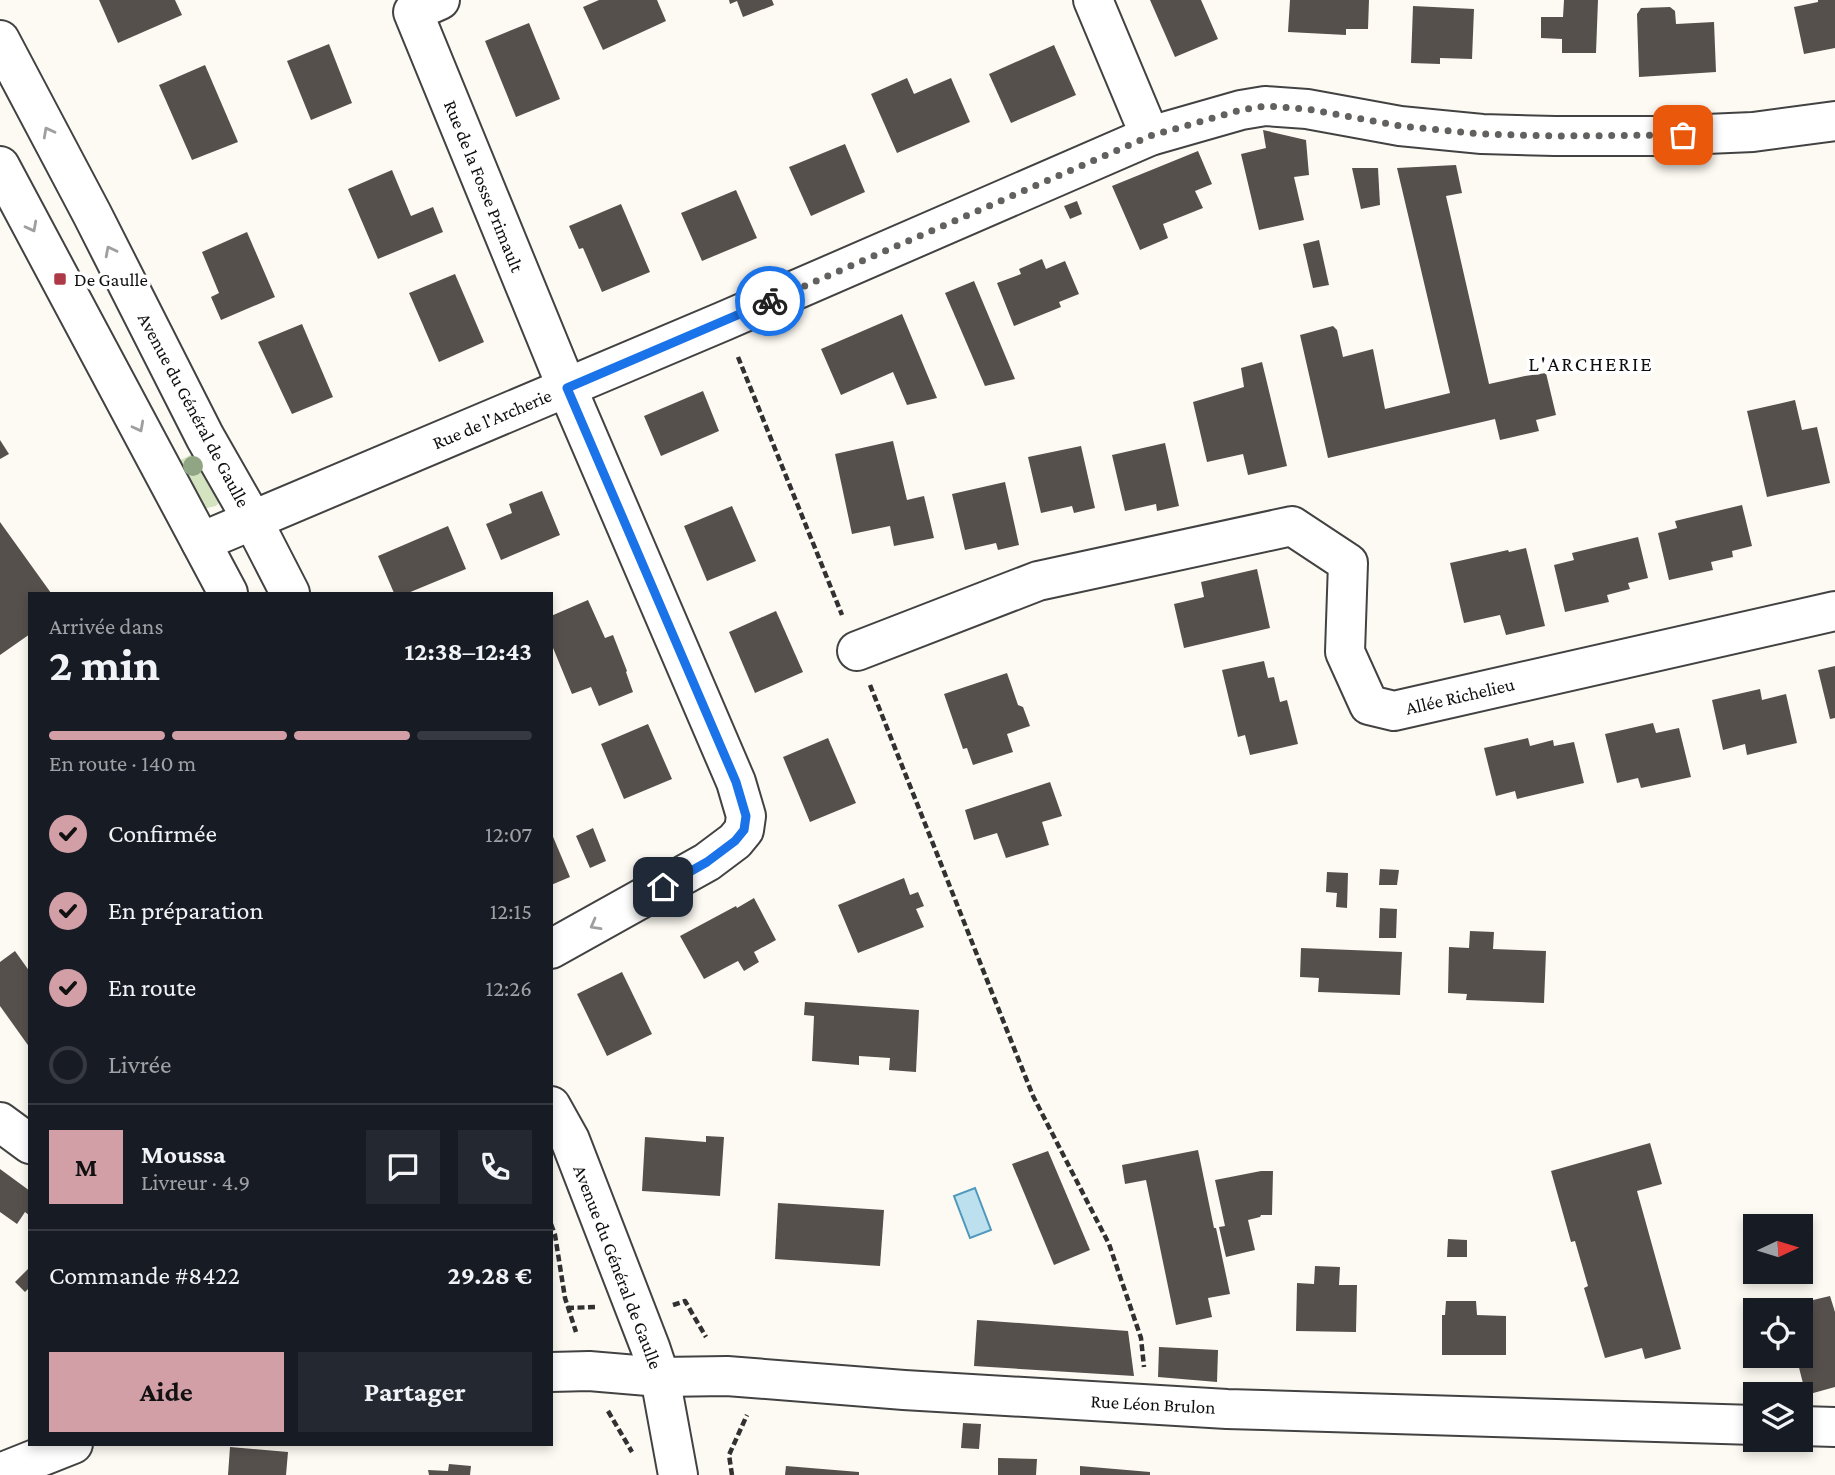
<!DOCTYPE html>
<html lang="fr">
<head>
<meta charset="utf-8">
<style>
  :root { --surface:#171b24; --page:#242831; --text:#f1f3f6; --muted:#9ea1a6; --line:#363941; --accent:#d29fa7 }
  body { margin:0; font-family:"Crimson Pro",serif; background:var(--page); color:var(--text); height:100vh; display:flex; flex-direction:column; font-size:26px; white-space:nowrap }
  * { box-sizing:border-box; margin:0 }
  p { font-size:23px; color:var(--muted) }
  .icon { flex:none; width:38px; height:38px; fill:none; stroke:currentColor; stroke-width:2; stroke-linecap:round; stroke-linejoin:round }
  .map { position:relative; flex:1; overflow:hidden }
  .sheet { position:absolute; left:28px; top:592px; width:525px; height:854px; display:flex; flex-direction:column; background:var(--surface); border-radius:0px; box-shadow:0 4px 10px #0003 }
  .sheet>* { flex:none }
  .needle { width:46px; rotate:86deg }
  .controls { position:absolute; left:1743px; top:1214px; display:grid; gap:14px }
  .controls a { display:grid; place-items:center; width:70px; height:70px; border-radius:0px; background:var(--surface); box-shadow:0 4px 10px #0003; font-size:35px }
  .pin { position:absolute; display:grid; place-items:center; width:60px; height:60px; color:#fff; margin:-30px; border-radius:14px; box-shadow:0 4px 10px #0006 }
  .courier { position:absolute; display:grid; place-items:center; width:70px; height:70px; margin:-35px; border:5px solid #1a73e8; border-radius:50%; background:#fff; color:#222; box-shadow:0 2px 9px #0007 }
  .summary em { font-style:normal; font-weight:700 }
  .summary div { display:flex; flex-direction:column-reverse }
  .summary { display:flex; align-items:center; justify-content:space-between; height:119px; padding:0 21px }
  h1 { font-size:46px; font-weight:700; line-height:52px }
  .bar { display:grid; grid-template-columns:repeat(4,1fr); gap:10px 7px; align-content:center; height:84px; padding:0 21px }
  .bar i { height:9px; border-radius:5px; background:var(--line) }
  .bar .selected { background:var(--accent) }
  .bar p { grid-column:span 4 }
  .line { display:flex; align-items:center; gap:18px; padding:0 21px; border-top:2px solid var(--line) }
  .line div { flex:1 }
  .round { display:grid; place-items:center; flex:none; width:74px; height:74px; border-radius:0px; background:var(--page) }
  ol { padding:0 21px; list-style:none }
  li { display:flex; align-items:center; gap:21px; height:77px }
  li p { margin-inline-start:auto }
  li .icon { padding:7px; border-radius:50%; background:var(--accent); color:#111; stroke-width:4 }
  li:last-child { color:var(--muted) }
  li i { width:38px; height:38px; border:4px solid var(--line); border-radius:50% }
  .primary-button { display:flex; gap:14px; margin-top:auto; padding:14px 21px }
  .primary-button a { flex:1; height:80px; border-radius:0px; background:var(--accent); color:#111; font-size:28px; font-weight:700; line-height:80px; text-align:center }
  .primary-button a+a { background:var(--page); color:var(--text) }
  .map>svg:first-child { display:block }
  .green { fill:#d5e4c0 }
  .water { fill:#bde0ee; stroke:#4e98bc; stroke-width:2 }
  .building { fill:#56504d }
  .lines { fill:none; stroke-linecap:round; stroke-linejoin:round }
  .minor-casing { stroke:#424242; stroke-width:42 }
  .tertiary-casing { stroke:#424242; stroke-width:42 }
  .path { stroke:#313131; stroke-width:4.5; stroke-dasharray:7 3.5; stroke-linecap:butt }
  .minor { stroke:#fff; stroke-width:38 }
  .tertiary { stroke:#fff; stroke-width:38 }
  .tree { fill:#90a583 }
  .oneway { stroke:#9f9f9f }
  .done { stroke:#62615f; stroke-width:7; stroke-dasharray:0 12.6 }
  .route { stroke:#1a73e8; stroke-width:9 }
  .poi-dot { fill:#ad3946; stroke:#fff; stroke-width:2.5 }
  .labels { text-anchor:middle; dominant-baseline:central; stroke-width:7; stroke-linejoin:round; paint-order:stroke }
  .street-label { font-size:19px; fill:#0f0f0f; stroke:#fff }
  .poi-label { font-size:19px; fill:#0f0f0f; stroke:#fff; text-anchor:start }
  .neighbourhood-label { font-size:21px; letter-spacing:2px; fill:#0f0f0f; stroke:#fff }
</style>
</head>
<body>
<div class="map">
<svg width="1835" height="1475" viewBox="0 0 1835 1475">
  <rect width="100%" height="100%" fill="#fdfaf3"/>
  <polygon class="green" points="202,449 220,501 216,506 203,509 171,465"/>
  <polygon class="water" points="975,1188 991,1230 970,1238 954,1196"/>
  <g class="building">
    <polygon points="99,0 175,0 182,15 118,43"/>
    <polygon points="599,0 657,0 666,21 603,50 583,7"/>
    <polygon points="729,0 772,0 774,5 743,17 737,1 730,4"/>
    <polygon points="1150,0 1201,0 1218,39 1175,57"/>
    <polygon points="1290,0 1369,0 1368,29 1346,29 1346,35 1288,32"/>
    <polygon points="1564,0 1598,0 1596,53 1562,53 1562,39 1541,38 1541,17 1563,17"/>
    <polygon points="1818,0 1835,0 1835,48 1804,54 1794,7 1818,2"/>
    <polygon points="1413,6 1474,9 1472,59 1440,58 1440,64 1411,63"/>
    <polygon points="1670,7 1675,11 1676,24 1714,22 1716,72 1639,77 1637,14 1641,8"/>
    <polygon points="529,23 560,99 516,117 485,41"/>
    <polygon points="329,44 352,103 311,120 287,61"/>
    <polygon points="1054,45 1076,95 1011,123 989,74"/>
    <polygon points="205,65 238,142 192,160 159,85"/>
    <polygon points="907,78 914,94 951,78 970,122 897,153 871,94"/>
    <polygon points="1263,130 1306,140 1309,175 1294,177 1304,220 1259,230 1241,154 1266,148"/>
    <polygon points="845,144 865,192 811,216 789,167"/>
    <polygon points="1198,151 1212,184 1195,191 1203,208 1163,224 1168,238 1140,250 1112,186"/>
    <polygon points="1456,165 1462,193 1446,196 1489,384 1525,376 1546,373 1556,415 1536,420 1539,431 1500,440 1495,419 1328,458 1300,335 1333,326 1337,330 1343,357 1373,349 1385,409 1450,393 1397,168"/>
    <polygon points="1352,168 1378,168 1380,205 1361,209"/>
    <polygon points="392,170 411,216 433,207 443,232 378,259 348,189"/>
    <polygon points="736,190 757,238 702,261 681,213"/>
    <polygon points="1077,201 1082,214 1070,219 1064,206"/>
    <polygon points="621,204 650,272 602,292 583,248 579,249 569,226"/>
    <polygon points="247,232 275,297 221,320 211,297 219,293 202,252"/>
    <polygon points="1319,240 1329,285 1313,288 1303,244"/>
    <polygon points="1042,259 1046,269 1065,261 1079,294 1059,302 1061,307 1014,326 997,283 1021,274 1019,269"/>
    <polygon points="455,274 484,342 439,362 409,293"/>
    <polygon points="974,281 1015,379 985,386 945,293"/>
    <polygon points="902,314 937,398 907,405 893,372 841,395 821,349"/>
    <polygon points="302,324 333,397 292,414 258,342"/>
    <polygon points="1262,362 1287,466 1248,475 1243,454 1207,462 1193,402 1244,387 1241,368"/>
    <polygon points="703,391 719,431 661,456 644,416"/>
    <polygon points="1795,400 1802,430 1817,427 1830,483 1767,497 1747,411"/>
    <polygon points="0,440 9,454 0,459"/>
    <polygon points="893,441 907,500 924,496 934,538 894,546 890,526 852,534 835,454"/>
    <polygon points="1165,443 1179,506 1157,511 1156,504 1125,511 1112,455"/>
    <polygon points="1081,446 1095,508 1074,513 1072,506 1041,513 1028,457"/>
    <polygon points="1005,482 1019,545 998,550 996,543 965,550 952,494"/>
    <polygon points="542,491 560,535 501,560 486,524 512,513 509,504"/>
    <polygon points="1742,505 1752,546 1732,551 1733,557 1711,562 1713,570 1669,580 1658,533 1677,528 1675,521"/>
    <polygon points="732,506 756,561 707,581 684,526"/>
    <polygon points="0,522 51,593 30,593 30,634 0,655"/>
    <polygon points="448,526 466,569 408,593 394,593 378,556"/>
    <polygon points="1638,537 1648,578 1628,583 1630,589 1607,595 1609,602 1565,612 1554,565 1574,560 1572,553"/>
    <polygon points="1526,548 1545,626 1506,635 1500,615 1464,623 1450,563 1508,550 1509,552"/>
    <polygon points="1257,569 1270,628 1184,648 1174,604 1204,597 1201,582"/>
    <polygon points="588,600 605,638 613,635 627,671 626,672 633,692 599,706 591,687 572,694 551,643 551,616"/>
    <polygon points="776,611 803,672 755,693 729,632"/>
    <polygon points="1264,661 1268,678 1274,677 1280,702 1287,700 1298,744 1250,755 1245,735 1238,737 1222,670"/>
    <polygon points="1835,666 1835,718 1830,719 1818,670"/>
    <polygon points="1007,673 1018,705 1023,707 1030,726 1007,734 1013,752 973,765 967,748 963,749 944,694"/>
    <polygon points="1760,689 1762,700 1786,694 1797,743 1747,755 1745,744 1723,750 1712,700"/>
    <polygon points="1653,723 1656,733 1679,728 1691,777 1641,788 1638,778 1617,783 1605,734"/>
    <polygon points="648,724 672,779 624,799 601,744"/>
    <polygon points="828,738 856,803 810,822 783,757"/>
    <polygon points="1528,738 1530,746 1553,740 1554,746 1574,742 1584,783 1517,799 1515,791 1496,796 1484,748"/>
    <polygon points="1050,782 1062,816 1042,822 1049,845 1006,858 997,833 974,840 965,810"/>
    <polygon points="593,828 606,861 590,868 576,836"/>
    <polygon points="551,832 570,877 551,885"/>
    <polygon points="1380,869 1399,870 1397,885 1379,885"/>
    <polygon points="1327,872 1348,873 1347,908 1336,907 1337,893 1326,892"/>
    <polygon points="904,878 910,895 918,892 924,906 916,909 924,927 858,953 838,905"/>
    <polygon points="754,898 776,940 754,952 759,962 744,971 738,961 704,979 680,936 736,906 737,908"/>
    <polygon points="1380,908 1397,909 1396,938 1379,938"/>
    <polygon points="1470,931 1494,932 1493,949 1546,951 1544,1003 1466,1000 1467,994 1448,993 1449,947 1469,948"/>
    <polygon points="1301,948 1402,952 1400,995 1318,992 1319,978 1300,977"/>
    <polygon points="15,951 30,972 30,1048 0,1006 0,962"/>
    <polygon points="622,972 652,1034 607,1056 577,994"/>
    <polygon points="805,1002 919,1010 916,1072 889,1070 890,1058 859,1056 859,1065 812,1061 814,1016 804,1015"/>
    <polygon points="706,1136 724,1137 720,1196 642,1191 645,1137 706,1142"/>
    <polygon points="1650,1143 1662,1184 1637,1191 1681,1349 1645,1359 1642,1348 1605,1358 1584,1288 1588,1286 1575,1241 1571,1242 1551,1171"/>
    <polygon points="1198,1150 1214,1228 1216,1228 1230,1294 1208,1298 1212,1317 1176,1325 1146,1180 1125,1184 1122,1165"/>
    <polygon points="1048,1151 1090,1250 1054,1265 1012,1164"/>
    <polygon points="0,1169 30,1191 30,1216 25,1212 17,1224 0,1212"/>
    <polygon points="1261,1171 1273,1171 1272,1215 1261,1215 1260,1217 1248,1220 1255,1250 1226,1257 1219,1227 1225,1226 1215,1180"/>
    <polygon points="778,1203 884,1210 880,1266 775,1259"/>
    <polygon points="1448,1239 1467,1240 1467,1257 1447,1257"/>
    <polygon points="1315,1266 1340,1267 1339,1285 1357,1285 1356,1332 1296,1331 1297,1283 1314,1284"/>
    <polygon points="28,1269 30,1271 30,1287 25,1292 15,1282"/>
    <polygon points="1830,1296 1835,1312 1835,1387 1806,1395 1796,1356 1801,1356 1801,1311 1784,1311 1783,1307"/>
    <polygon points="1446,1301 1476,1301 1477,1315 1506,1316 1506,1355 1442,1355 1442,1315 1445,1315"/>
    <polygon points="977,1320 1128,1331 1134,1376 974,1366"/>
    <polygon points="1159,1347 1218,1350 1217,1382 1158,1377"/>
    <polygon points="963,1423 981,1424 979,1449 961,1448"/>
    <polygon points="230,1447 288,1452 286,1475 228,1475"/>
    <polygon points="998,1458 1037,1459 1036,1475 998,1475"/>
    <polygon points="449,1464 471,1466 470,1475 429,1475 428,1470 448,1471"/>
    <polygon points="786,1466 859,1472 859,1475 785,1475"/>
    <polygon points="1080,1466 1150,1472 1150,1475 1080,1475"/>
  </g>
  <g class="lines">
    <defs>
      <g id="minor">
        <polyline points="440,0 413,12 567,388 736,782 746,816 744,830 735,841 707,862 551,949"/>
        <polyline points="1093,0 1150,136"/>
        <polyline points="201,542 724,321 1150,136 1241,110 1265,106 1307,109 1400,126 1482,134 1555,136 1660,136 1753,132 1835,121"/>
        <polyline points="857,651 1038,581 1292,526 1348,563 1345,652 1369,705 1394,711 1835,611"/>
        <polyline points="0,1122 30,1144"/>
        <polyline points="551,1372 589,1371 660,1377"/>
        <polyline points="0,1473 73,1444"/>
      </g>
      <g id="tertiary">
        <polyline points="0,40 92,214 205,437 253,521 290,593"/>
        <polyline points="0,166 228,593"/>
        <polyline points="551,1106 570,1140 650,1347 660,1377 678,1475"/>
        <polyline points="660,1377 727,1376 904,1390 1227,1409 1755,1425"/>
        <polyline points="1801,1426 1835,1427"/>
      </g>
    </defs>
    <use href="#minor" class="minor-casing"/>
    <use href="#tertiary" class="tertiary-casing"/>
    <g class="path">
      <polyline points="738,357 842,615"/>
      <polyline points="870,685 1033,1096 1109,1244 1141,1338 1144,1367"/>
      <polyline points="551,1224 555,1235 565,1298 576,1332"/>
      <polyline points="673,1305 685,1301 706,1337"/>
      <polyline points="567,1308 595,1307"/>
      <polyline points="608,1411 632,1452"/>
      <polyline points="732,1475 729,1455 747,1415"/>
    </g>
    <use href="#minor" class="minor"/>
    <use href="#tertiary" class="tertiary"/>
  </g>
  <circle class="tree" cx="193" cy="466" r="10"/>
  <defs><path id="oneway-chevron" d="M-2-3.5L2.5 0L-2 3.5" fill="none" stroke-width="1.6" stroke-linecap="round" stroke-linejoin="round" transform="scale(1.75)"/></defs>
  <g class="oneway">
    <use href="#oneway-chevron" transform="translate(48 132) rotate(-118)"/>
    <use href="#oneway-chevron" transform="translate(32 227) rotate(62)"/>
    <use href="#oneway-chevron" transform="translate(110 251) rotate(-117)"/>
    <use href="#oneway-chevron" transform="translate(139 427) rotate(62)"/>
    <use href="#oneway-chevron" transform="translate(595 925) rotate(151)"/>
  </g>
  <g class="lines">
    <polyline class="done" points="770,301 1150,136 1241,110 1265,106 1307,109 1400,126 1482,134 1555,136 1683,135"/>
    <polyline class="route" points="663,887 707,862 735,841 744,830 746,816 736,782 567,388 770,301"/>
  </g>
  <rect class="poi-dot" x="53" y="272" width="14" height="14" rx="3.5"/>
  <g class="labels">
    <g class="street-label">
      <text transform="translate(484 186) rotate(68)">Rue de la Fosse Primault</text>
      <text transform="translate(194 410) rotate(62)">Avenue du Général de Gaulle</text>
      <text transform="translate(492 419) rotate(-23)">Rue de l'Archerie</text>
      <text transform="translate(1460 696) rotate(-13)">Allée Richelieu</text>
      <text transform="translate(618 1267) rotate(69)">Avenue du Général de Gaulle</text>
      <text transform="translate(1153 1404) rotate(3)">Rue Léon Brulon</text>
    </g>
    <g class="poi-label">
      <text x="74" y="279">De Gaulle</text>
    </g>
    <g class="neighbourhood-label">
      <text x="1591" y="364">L'ARCHERIE</text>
    </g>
  </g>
</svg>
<div class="controls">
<a><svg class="needle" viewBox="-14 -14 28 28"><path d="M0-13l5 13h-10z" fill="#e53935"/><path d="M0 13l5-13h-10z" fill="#9ea1a6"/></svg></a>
<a><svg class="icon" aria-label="locate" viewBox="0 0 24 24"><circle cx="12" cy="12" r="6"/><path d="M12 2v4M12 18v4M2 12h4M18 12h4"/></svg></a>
<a><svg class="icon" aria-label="layers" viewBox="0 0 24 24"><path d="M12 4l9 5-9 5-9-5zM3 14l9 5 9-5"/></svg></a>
</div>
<div class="pin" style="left:1683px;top:135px;background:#ea580c"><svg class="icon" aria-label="bag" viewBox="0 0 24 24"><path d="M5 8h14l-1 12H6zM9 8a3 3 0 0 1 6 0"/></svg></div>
<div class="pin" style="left:663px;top:887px;background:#1f2937"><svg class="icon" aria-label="home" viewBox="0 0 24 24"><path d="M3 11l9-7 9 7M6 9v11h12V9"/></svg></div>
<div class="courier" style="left:770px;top:301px"><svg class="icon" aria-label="bike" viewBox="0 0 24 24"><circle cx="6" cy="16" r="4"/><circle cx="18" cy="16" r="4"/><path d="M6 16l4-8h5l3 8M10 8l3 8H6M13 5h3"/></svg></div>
<section class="sheet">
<div class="summary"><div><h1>2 min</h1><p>Arrivée dans</p></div><em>12:38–12:43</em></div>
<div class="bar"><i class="selected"></i><i class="selected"></i><i class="selected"></i><i></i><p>En route · 140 m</p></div>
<ol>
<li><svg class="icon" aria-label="check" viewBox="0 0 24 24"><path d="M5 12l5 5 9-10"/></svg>Confirmée<p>12:07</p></li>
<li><svg class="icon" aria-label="check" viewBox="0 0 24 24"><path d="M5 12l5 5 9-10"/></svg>En préparation<p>12:15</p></li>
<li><svg class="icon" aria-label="check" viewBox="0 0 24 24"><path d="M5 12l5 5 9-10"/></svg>En route<p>12:26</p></li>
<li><i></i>Livrée</li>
</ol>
<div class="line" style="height:126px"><b class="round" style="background:var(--accent);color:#111">M</b><div><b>Moussa</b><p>Livreur · 4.9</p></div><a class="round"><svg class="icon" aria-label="chat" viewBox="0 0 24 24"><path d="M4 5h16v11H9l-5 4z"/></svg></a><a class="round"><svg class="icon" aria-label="phone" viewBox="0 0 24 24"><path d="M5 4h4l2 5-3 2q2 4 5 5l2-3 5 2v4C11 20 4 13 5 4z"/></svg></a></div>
<div class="line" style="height:91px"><div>Commande #8422</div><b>29.28 €</b></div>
<div class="primary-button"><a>Aide</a><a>Partager</a></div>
</section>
</div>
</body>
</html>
